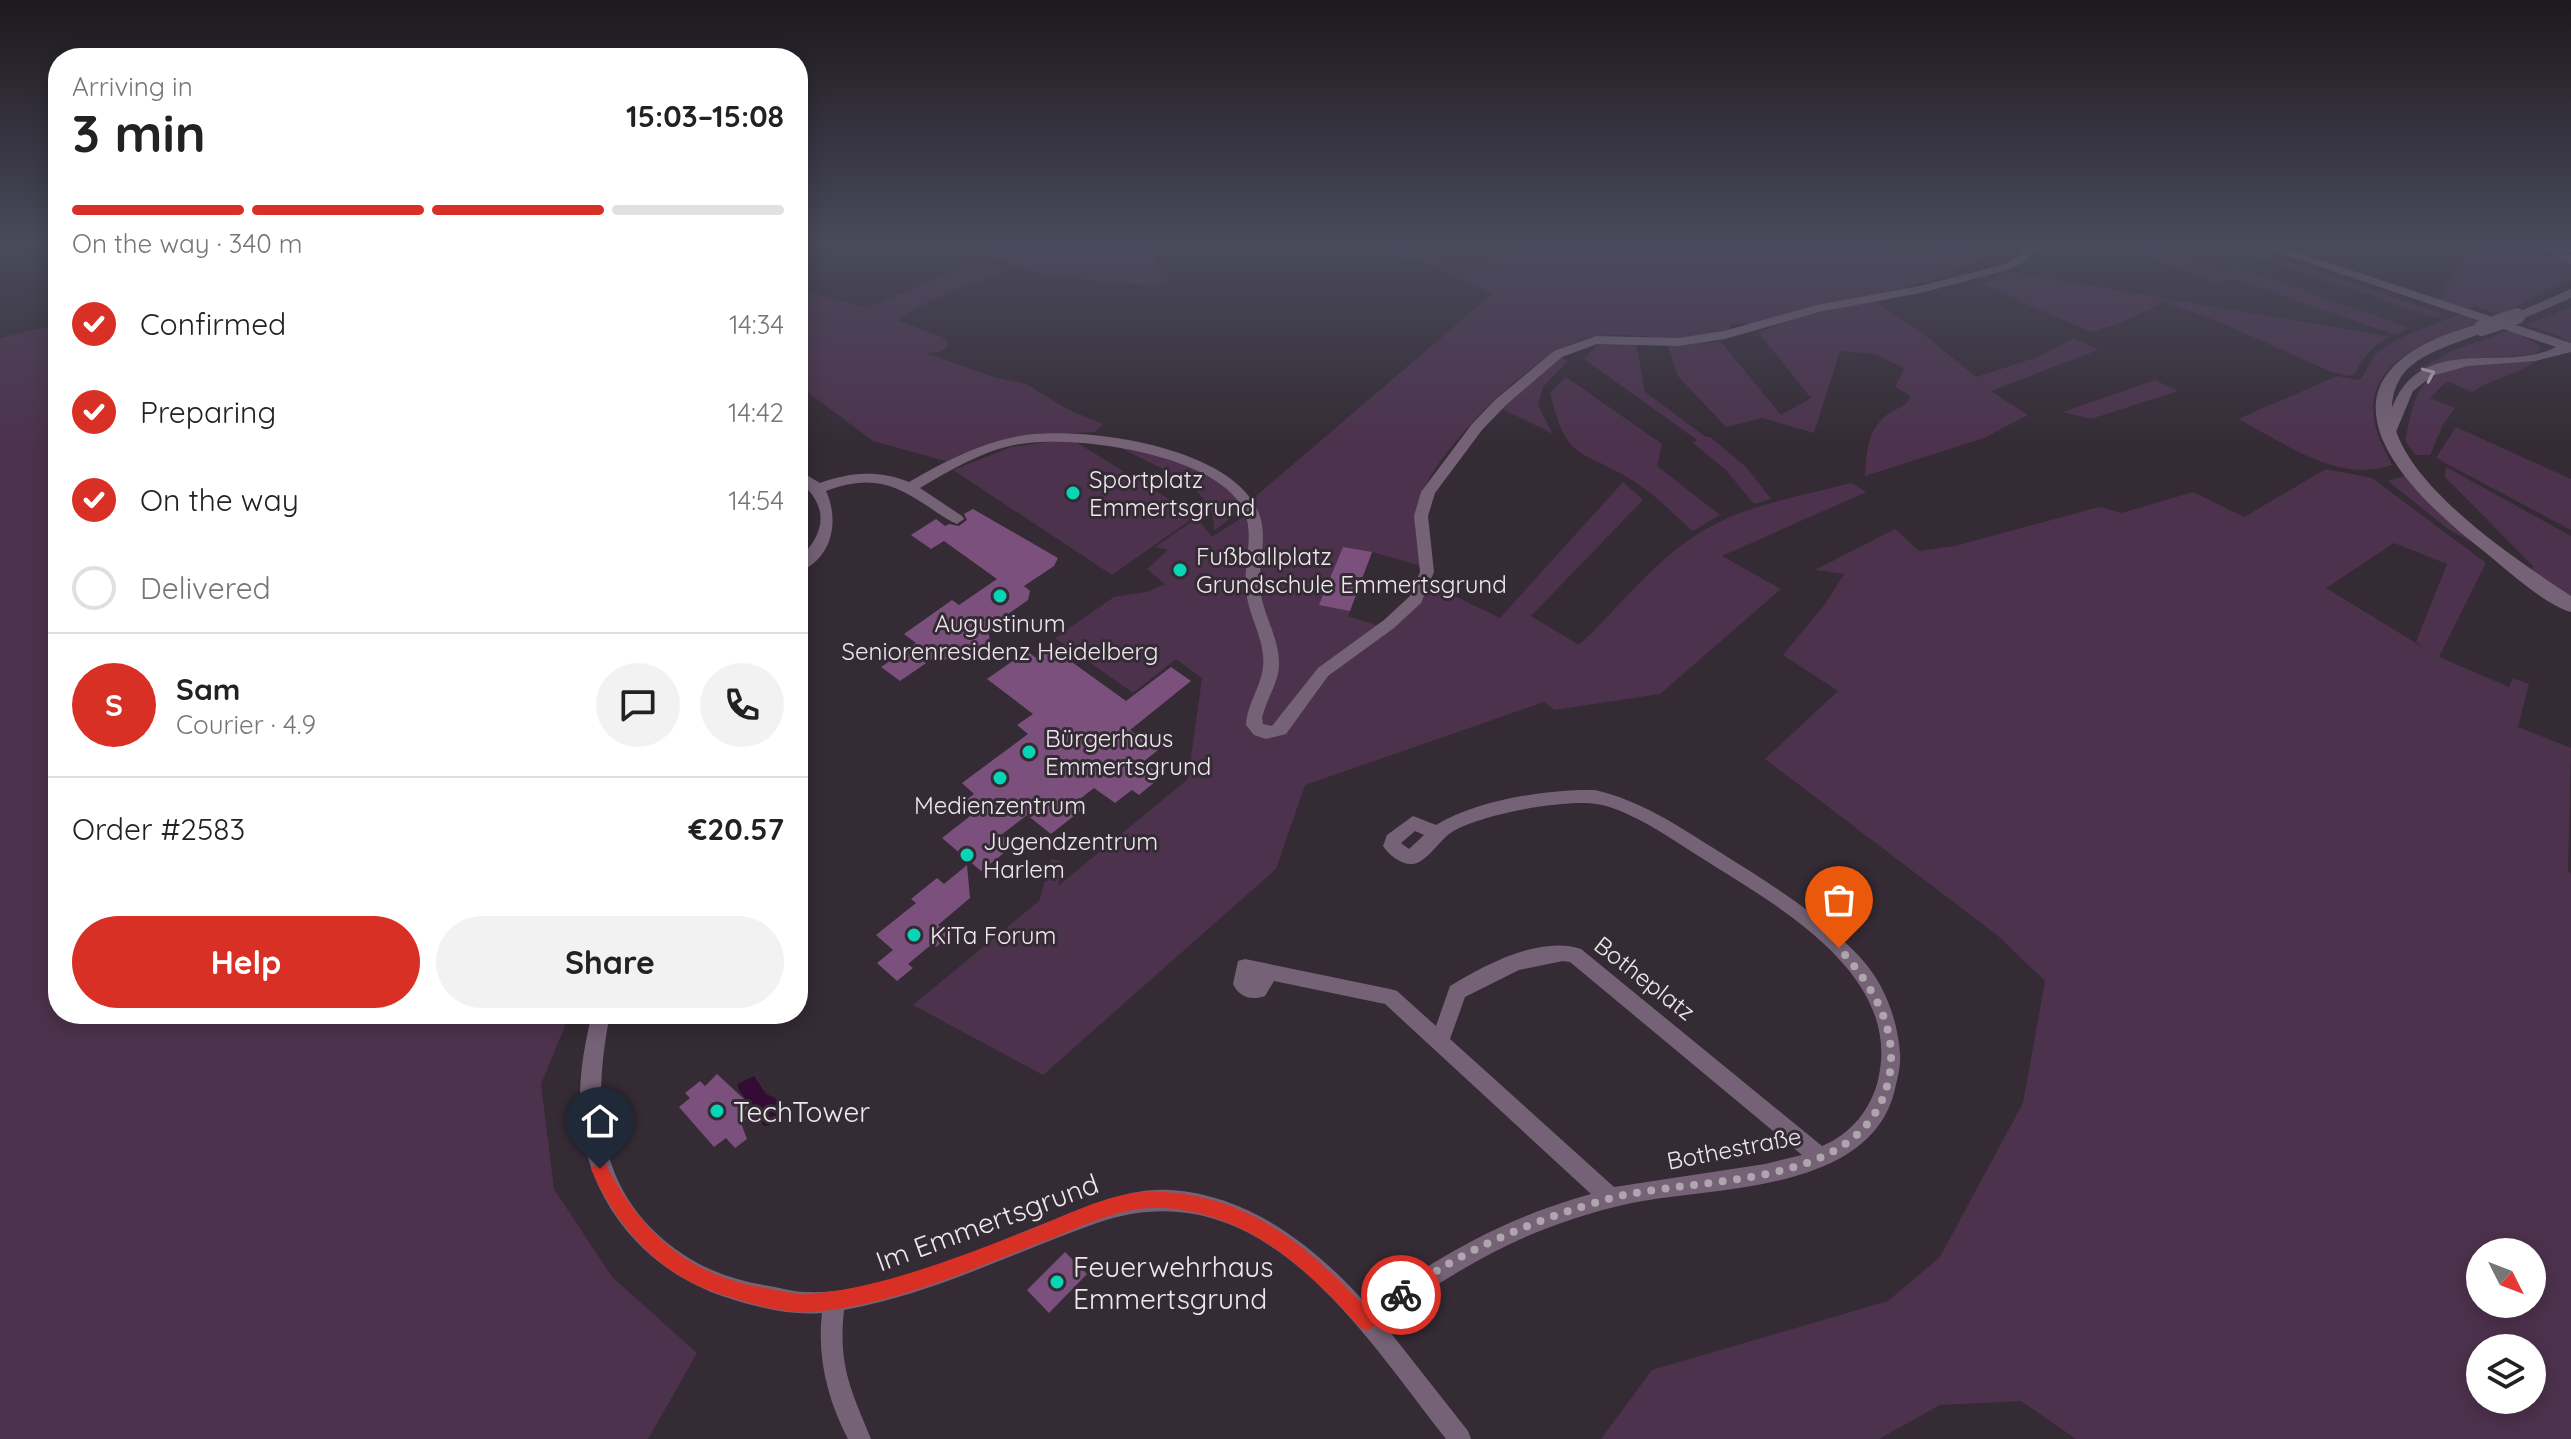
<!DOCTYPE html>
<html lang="en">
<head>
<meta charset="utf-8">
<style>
  :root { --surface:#fff; --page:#f2f2f2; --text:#222; --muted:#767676; --line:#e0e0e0; --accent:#d93025 }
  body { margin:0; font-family:Quicksand,sans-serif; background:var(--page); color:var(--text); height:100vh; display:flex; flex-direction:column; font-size:30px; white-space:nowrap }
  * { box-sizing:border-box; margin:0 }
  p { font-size:26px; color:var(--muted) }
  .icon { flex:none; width:44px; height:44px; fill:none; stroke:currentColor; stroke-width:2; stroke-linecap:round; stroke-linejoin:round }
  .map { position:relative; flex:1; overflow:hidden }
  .details { position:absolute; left:48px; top:48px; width:760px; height:976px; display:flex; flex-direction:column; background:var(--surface); border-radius:32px; box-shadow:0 4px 20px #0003 }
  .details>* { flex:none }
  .needle { width:52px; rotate:132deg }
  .buttons { position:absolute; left:2466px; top:1238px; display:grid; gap:16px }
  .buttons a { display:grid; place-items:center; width:80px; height:80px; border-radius:50%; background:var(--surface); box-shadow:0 4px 20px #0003; font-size:40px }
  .pin { position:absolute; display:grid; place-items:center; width:68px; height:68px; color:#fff; margin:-82px -34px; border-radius:50% 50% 50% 0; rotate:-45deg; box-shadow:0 0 8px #0007 }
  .pin .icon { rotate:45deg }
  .courier { position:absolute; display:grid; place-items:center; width:80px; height:80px; margin:-40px; border:6px solid #d93025; border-radius:50%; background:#fff; color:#222; box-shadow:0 2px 10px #0007 }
  .summary em { font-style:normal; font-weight:700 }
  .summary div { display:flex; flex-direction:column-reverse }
  .summary { display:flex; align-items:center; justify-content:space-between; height:136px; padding:0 24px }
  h1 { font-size:52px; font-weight:700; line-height:60px }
  .bar { display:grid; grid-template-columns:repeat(4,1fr); gap:12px 8px; align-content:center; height:96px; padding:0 24px }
  .bar i { height:10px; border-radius:6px; background:var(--line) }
  .bar .on { background:var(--accent) }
  .bar p { grid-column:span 4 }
  .line { display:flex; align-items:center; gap:20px; padding:0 24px; border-top:2px solid var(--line) }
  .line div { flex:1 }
  .round { display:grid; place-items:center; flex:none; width:84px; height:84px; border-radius:42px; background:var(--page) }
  ol { padding:0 24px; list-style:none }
  li { display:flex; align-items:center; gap:24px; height:88px }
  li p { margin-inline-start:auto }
  li .icon { padding:8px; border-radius:50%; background:var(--accent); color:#fff; stroke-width:4 }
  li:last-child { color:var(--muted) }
  li i { width:44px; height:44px; border:4px solid var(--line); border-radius:50% }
  .cta { display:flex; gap:16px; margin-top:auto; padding:16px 24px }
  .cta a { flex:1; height:92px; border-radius:48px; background:var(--accent); color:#fff; font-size:32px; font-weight:700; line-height:92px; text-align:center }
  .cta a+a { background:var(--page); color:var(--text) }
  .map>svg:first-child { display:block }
  .green { fill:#4d324d; fill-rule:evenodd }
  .water { fill:#330b34 }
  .building { fill:#7c507c }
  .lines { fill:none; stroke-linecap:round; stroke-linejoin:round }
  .minor { fill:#766276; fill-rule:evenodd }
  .tertiary { fill:#766276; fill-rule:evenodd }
  .primary { fill:#bd94bc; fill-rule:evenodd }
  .tertiary-bridge { stroke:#766276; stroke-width:16 }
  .oneway { stroke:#beb2bd }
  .route { fill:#d93025 }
  .done { stroke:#ada6ac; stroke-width:8; stroke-dasharray:0 14.4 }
  .poi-dot { fill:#07d5b6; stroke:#342b34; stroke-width:3 }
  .labels { text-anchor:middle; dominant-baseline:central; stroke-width:6; stroke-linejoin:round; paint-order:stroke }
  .poi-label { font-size:24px; fill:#eee8ed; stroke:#342b34; text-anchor:start }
  .street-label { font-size:24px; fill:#eee8ed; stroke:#342b34 }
  .near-poi-label { font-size:28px; fill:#eee8ed; stroke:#342b34; text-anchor:start }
  .near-street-label { font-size:28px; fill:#eee8ed; stroke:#342b34 }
</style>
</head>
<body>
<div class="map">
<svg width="2571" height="1439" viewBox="0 0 2571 1439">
  <rect width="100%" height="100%" fill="#342b34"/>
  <g class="green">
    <path d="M967,243H1146L1159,265L1162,284C1150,287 1132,283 1118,282C1064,278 1014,274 967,243Z"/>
    <path d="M1522,243H1872L1897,251L1979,262L1954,270L1958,274L1750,325L1733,323L1728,331C1712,333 1696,338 1680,338C1650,339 1617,331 1588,338C1533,352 1438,447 1419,500C1411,521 1418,545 1422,566L1372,552L1348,616L1388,629L1428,583L1500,618L1623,482L1643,500L1531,616L1579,645C1617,610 1651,564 1695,536C1741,505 1798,497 1851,483L1866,492L1722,556L1781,589L1660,694L1554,710L1544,702L1305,785L1276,869L1043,1075L913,1005L1039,901L1051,859L1062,861L1058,886L1188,779L1202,678L1176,659L1133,693L1055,638L1114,597L1147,592L1165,584L1147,569L1168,550L1155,547L1197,518L1212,537L1246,515L1256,496L1492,294L1427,263L1362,248L1367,245L1412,250L1471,269Z"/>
    <polygon points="1882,243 1943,243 2006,265 1898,248"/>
    <polygon points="2111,243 2149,243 2224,271 2239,268 2410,328 2395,335 2232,278 2219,283"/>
    <path d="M2472,243C2508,243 2542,241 2571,266V280L2499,315L2475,306L2466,309L2437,300Z"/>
    <polygon points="2254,250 2443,314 2435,318 2250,254"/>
    <polygon points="983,259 1007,269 928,302 897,320 947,339 948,346 940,352 926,353 994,377 1026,384 1067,409 1103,424 1095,432 1015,436 949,462 873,441 798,385 798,289 866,308"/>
    <path d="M2009,272L2387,336L2390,337C2372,346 2364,356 2355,374L2349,376L2332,372L2219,322L2165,302L2120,323L2091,332L1981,284Z"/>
    <path d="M1873,301L1920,331L1976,377L2038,357L2074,338L2098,350L1991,391L2028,415L1984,438L1865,476C1867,450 1867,428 1891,412C1900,407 1906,406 1911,396L1895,387L1904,369L1876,354L1840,351L1814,433L1762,418L1726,427L1678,376L1667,345L1721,342L1781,415L1811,398L1758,332L1803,316Z"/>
    <polygon points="2571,307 2571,344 2559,336 2526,325"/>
    <path d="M2461,314L2479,322C2433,340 2361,360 2375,424C2378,438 2386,452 2392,465C2338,484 2285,443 2238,419L2337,376L2358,380C2368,374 2367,363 2375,355C2397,335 2433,325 2461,314Z"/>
    <polygon points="58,324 58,1014 570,1014 541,1084 554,1189 612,1277 697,1353 648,1439 0,1439 0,338"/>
    <polygon points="2511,330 2539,345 2540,350 2534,354 2463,360 2415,371 2454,350"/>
    <polygon points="1615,342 1636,343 1645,392 1706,437 1710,437 1746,467 1771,499 1754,504 1726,470 1693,443 1697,440 1584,359 1598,344"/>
    <polygon points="1561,358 1568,361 1543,387 1538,405 1553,434 1501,408"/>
    <path d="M2540,359C2519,374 2493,378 2472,392L2447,381L2430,398L2455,408L2443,425L2430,455H2415L2405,440C2409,425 2412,403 2420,390C2439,360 2507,362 2540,359Z"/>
    <path d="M1566,377L1662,444L1657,466L1720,515L1693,531C1674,515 1656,495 1635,482C1581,447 1568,466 1550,393Z"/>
    <polygon points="2155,380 2178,391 2091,419 2063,412"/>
    <polygon points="2456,427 2571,479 2571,530 2436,458"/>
    <polygon points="1071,439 1196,516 1112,575 953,470 1011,447"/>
    <path d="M1117,445C1146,451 1206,469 1229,487C1235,492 1239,502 1244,508L1214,531C1216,482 1150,467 1117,445Z"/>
    <polygon points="2446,467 2571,536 2571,597 2532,570 2533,566 2445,477"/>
    <path d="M2326,469L2372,478L2486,563L2439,657L2509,687L2513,678L2529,684L2518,727L2571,748L2568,871L2571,874V1439H2076L2021,1401L1940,1405L1879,1439H1601L1652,1370L1888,1301L1940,1257L2023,1103L2045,981L1997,935L1765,759L1838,691L1783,655L1826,603L1844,574L1815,570L1895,529L1919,551L1955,546L2099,507L2122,513L2193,492L2244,517ZM2394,543L2447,564L2416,642L2424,648L2326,588ZM2480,1252H2532V1304H2480ZM2480,1348H2532V1400H2480Z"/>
    <polygon points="2404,476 2485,549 2448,529 2388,481"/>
  </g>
  <path class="water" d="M754,1076L766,1094L775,1098L783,1108C781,1118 776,1126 764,1126L738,1088V1084Z"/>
  <g class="building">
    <polygon points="973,509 1058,558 1054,566 1024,586 1030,591 1028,600 988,628 990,642 977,651 963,647 942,662 935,657 900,681 881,667 916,643 904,634 952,600 959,605 997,579 944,541 931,549 911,535 936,519 945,526 949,524 959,526 967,520 964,514"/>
    <polygon points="1343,547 1372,552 1350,611 1319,605"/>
    <polygon points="1051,647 1126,701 1171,667 1191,681 1130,730 1158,750 1143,762 1162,776 1139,795 1132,790 1115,803 1094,788 1076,802 1084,808 1051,834 1027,815 1001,835 1014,845 981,871 942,838 974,813 962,803 974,794 962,783 1028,734 1017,725 1033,714 987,679 1027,651 1036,658"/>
    <polygon points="967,865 970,898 938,925 950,935 936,947 932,944 908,964 913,968 897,981 877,963 893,950 876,935 916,903 911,899 937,878 944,884"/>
    <polygon points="717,1074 744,1099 753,1115 741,1123 747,1139 735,1148 726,1138 714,1147 679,1107 690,1098 685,1093 700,1081 705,1086"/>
    <polygon points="1065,1252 1087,1274 1049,1313 1027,1290"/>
  </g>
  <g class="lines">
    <g class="minor">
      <path d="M2030,243H2043L2024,262L2010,269L1925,292L1819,312L1725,339L1678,346L1597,344L1562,357L1506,405L1482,430L1435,493L1428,516L1434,572L1421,603L1394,628L1328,676L1286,734L1266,739L1254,735L1246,725C1247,704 1261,687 1263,667C1266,640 1248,616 1246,590C1243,565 1255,535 1244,511C1219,453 1068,433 1014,445C980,452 949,471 920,488L962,516L964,519L957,524C947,520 938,513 929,507C892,482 869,475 826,491C840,521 832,560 798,572V559C827,534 829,504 798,481V470L820,483C851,472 878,470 909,482C942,463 976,445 1014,437C1076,424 1230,445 1258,511C1269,535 1258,564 1260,589C1263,615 1280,639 1279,666C1278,684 1266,700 1262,718L1263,724L1272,726L1318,668L1384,620L1410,596L1420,572L1414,516L1421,492L1472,424L1496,399L1554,351L1596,336L1678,338L1724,331L1817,305L1924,285L2002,265L2016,258Z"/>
      <path d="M2251,243H2269L2571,343V352L2535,361L2468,366L2432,376L2413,391L2393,439H2383L2381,436C2389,420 2392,400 2404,386C2441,340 2510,371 2556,347Z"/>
      <path d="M1595,790C1642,801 1678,826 1718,851C1769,883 1817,912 1858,955C1884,982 1897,1017 1900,1053C1901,1066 1898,1076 1895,1089C1873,1186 1734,1187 1655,1199C1627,1203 1600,1210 1573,1219C1504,1241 1441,1279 1383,1323L1468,1431L1471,1439H1446C1360,1330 1261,1166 1097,1223C1012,1253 933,1294 844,1310C838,1366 851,1390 871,1439H848C827,1399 817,1357 822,1313C791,1316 755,1307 725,1297C639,1269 579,1191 580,1099C580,1070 585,1042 592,1014H610C595,1091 593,1170 652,1229C683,1260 721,1278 764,1285C778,1287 792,1292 806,1292C880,1295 974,1251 1043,1224C1084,1208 1126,1187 1171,1190C1251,1195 1318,1249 1369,1307C1436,1256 1510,1216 1591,1194L1385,1004L1274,981L1265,996C1251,1001 1239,997 1233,984L1238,961L1245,959L1390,989L1397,991L1436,1026L1450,986C1485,965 1540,935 1581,949L1822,1146C1851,1134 1871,1109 1878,1080C1903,976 1781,908 1708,862C1680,845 1655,826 1625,813C1616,809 1606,805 1596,804C1565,799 1474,815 1449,834C1440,841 1425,863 1413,864C1401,865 1389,855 1383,846L1387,835L1413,816L1436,825C1477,800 1547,789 1595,790ZM1415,831L1424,835L1409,849L1401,843ZM1563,961L1570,962L1802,1155L1765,1164L1614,1187L1450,1039L1465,997L1519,970Z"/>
    </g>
    <g class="tertiary">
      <polygon points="2533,243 2551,243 2571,254 2571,264"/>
      <polygon points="2571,289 2571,298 2522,319 2517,321 2509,316"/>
      <path d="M2482,323L2487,325V331C2462,342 2417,352 2401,377C2352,455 2517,560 2571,596V612C2544,604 2508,571 2486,553C2385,475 2301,371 2482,323Z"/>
    </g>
    <polygon class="primary" points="2534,243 2571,245 2571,253 2536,246"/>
    <polyline class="tertiary-bridge" points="2482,328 2517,316"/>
  </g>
  <defs><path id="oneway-chevron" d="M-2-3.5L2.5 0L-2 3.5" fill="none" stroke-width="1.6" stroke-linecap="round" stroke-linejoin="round" transform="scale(2)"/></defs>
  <use class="oneway" href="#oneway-chevron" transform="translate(2429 374) rotate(-24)"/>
  <linearGradient id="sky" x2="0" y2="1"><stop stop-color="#1d181d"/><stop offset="0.55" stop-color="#4a4a5c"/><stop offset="1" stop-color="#4a4a5c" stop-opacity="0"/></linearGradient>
  <rect width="2571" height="445" fill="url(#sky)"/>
  <path class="route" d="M600,1161L605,1163C641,1232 686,1275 765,1288C779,1290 797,1296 812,1294C889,1286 961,1256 1032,1229C1074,1212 1119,1188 1165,1192C1254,1198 1310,1249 1368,1310L1401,1287L1407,1289L1410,1295L1407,1302L1367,1331L1361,1328C1305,1268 1252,1215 1165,1208C1126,1205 1090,1223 1055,1237C976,1267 897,1305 812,1312C782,1314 745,1302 717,1293C657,1273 616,1225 591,1169Z"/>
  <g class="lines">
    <path class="done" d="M1401,1295C1461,1250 1536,1219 1608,1199C1697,1174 1865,1194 1889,1078C1899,1027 1871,984 1839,948"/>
  </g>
  <g class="poi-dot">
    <circle cx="1073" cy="493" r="8"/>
    <circle cx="1180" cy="570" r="8"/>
    <circle cx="1000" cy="596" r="8"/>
    <circle cx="1029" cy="752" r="8"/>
    <circle cx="1000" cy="778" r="8"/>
    <circle cx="967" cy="855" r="8"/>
    <circle cx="914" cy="935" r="8"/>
    <circle cx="717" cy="1111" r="8"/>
    <circle cx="1057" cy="1282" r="8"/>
  </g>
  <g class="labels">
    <g class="poi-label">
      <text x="1089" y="479">Sportplatz<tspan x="1089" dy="28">Emmertsgrund</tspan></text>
      <text x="1196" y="556">Fußballplatz<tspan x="1196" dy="28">Grundschule Emmertsgrund</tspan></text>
      <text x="1000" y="623" text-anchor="middle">Augustinum<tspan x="1000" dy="28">Seniorenresidenz Heidelberg</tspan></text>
      <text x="1045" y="738">Bürgerhaus<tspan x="1045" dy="28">Emmertsgrund</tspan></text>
      <text x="1000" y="805" text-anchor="middle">Medienzentrum</text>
      <text x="983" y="841">Jugendzentrum<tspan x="983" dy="28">Harlem</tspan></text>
      <text x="930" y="935">KiTa Forum</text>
    </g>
    <g class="street-label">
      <text transform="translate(1645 978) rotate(38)">Botheplatz</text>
      <text transform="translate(1734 1148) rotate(-11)">Bothestraße</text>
    </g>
    <g class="near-poi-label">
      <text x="733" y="1111">TechTower</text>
      <text x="1073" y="1266">Feuerwehrhaus<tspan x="1073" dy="32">Emmertsgrund</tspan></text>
    </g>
    <g class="near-street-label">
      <text transform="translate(987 1222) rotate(-20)">Im Emmertsgrund</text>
    </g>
  </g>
</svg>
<div class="buttons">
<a><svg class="needle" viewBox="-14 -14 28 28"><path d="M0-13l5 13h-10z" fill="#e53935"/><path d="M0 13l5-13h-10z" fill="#767676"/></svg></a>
<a><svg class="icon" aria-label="layers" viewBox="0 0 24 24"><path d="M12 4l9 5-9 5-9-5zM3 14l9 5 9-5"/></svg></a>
</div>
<div class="pin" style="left:1839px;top:948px;background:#ea580c"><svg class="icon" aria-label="bag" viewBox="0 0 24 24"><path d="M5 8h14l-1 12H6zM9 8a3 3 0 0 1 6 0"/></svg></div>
<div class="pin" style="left:600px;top:1169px;background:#1f2937"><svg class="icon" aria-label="home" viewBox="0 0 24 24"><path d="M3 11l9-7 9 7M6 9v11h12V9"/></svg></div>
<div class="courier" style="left:1401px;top:1295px"><svg class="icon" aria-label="bike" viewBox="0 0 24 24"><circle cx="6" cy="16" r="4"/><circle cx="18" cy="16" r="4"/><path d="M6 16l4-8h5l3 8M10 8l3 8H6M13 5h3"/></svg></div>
<section class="details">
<div class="summary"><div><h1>3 min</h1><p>Arriving in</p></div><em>15:03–15:08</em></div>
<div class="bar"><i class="on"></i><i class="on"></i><i class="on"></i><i></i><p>On the way · 340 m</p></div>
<ol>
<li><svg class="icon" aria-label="check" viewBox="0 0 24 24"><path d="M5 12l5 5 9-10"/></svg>Confirmed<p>14:34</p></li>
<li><svg class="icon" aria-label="check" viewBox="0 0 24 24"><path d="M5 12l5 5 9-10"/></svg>Preparing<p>14:42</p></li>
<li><svg class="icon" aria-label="check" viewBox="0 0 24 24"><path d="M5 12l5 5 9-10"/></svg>On the way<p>14:54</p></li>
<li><i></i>Delivered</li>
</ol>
<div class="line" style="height:144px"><b class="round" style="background:var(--accent);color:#fff">S</b><div><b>Sam</b><p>Courier · 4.9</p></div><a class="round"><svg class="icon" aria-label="chat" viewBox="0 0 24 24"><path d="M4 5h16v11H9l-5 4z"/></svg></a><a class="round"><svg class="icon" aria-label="phone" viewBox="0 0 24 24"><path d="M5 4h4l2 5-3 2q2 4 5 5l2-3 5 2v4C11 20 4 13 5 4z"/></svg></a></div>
<div class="line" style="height:104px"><div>Order #2583</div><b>€20.57</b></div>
<div class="cta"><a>Help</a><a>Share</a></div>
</section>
</div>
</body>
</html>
